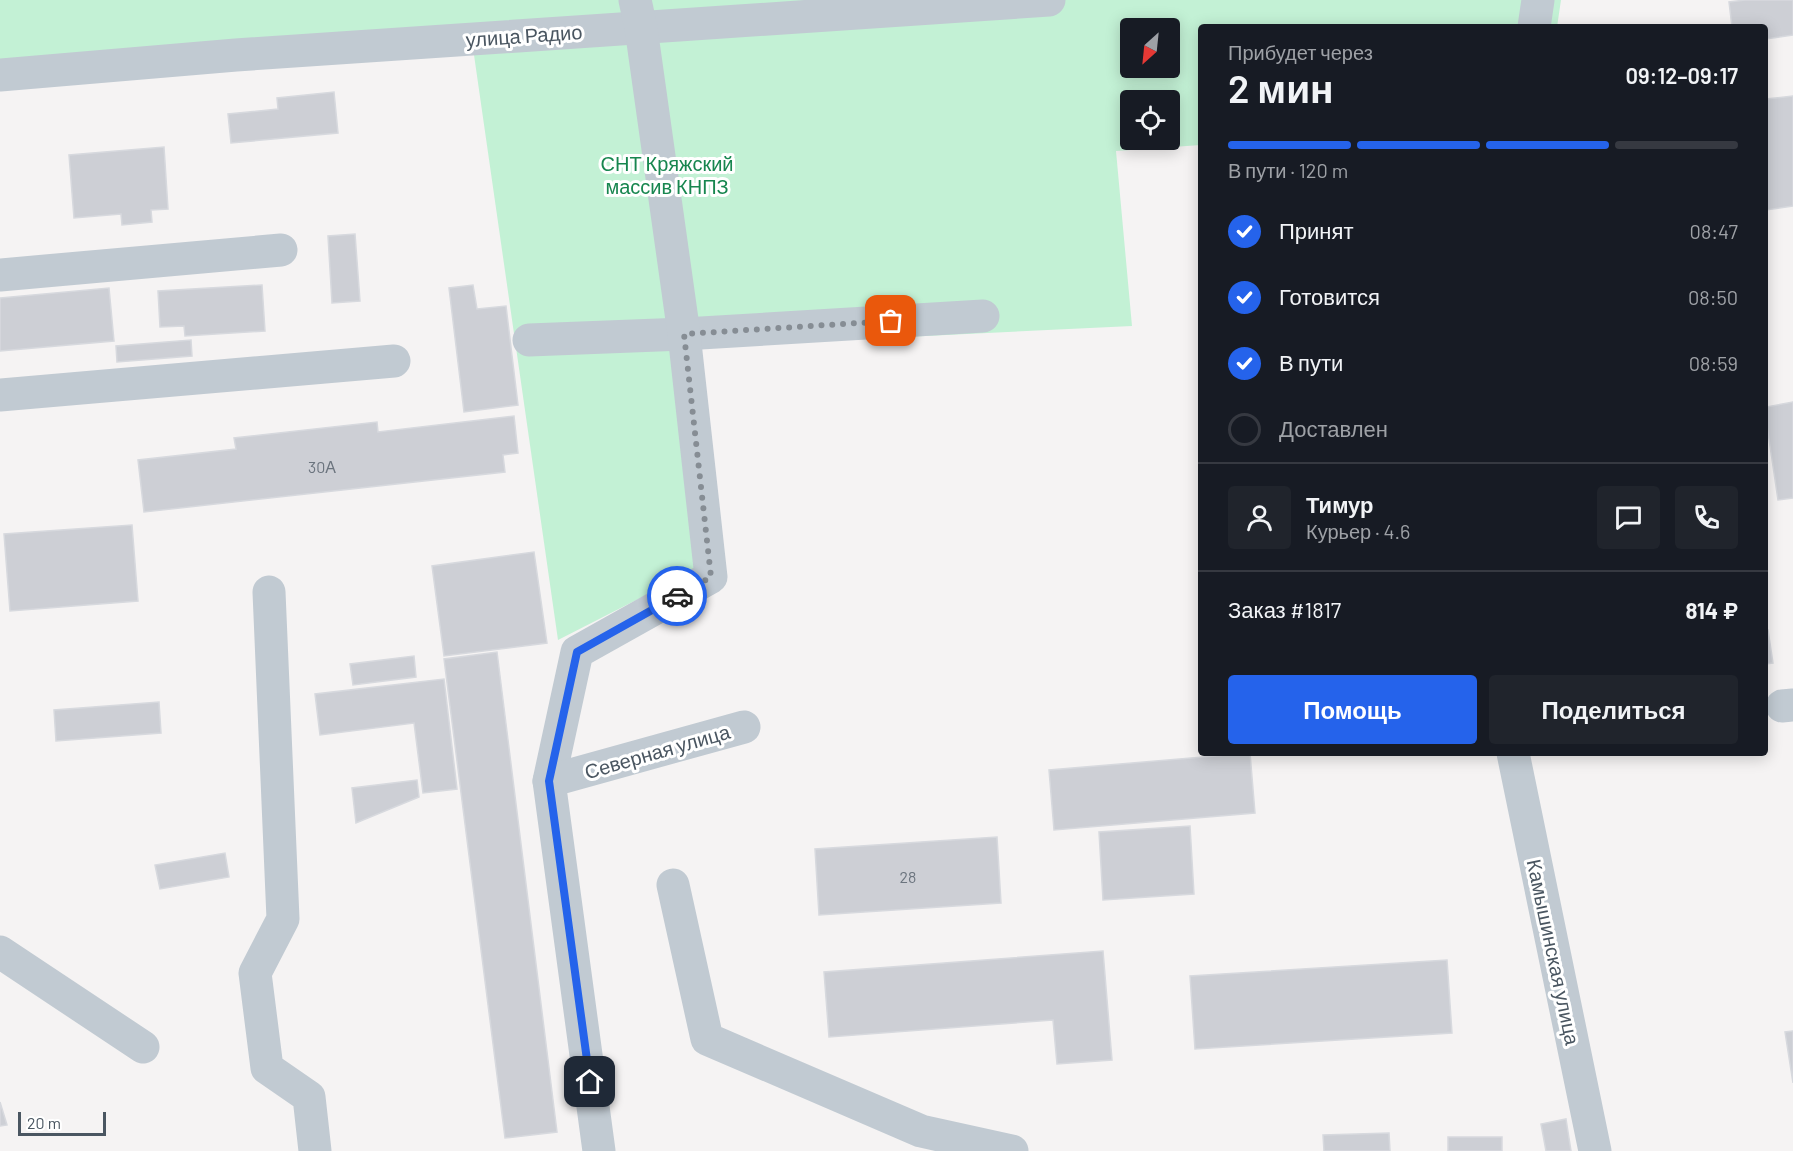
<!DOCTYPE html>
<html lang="ru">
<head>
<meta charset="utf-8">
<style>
  :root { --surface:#171b24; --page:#20242c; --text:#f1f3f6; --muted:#9ea1a6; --line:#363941; --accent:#2563eb }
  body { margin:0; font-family:Barlow,sans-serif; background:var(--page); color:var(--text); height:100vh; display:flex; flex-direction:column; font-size:22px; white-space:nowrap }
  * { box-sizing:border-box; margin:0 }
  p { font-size:20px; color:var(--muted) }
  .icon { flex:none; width:33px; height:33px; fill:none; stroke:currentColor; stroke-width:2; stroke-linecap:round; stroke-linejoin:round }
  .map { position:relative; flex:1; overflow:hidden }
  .side { position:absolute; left:1198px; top:24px; width:570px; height:732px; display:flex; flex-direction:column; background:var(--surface); border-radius:6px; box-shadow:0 3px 15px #0003 }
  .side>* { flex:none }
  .needle { width:39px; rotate:207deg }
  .fabs { position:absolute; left:1120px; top:18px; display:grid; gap:12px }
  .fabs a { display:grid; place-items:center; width:60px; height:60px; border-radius:6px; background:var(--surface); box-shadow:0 3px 15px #0003; font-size:30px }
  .scale { position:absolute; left:18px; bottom:15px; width:88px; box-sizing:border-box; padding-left:6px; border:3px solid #4a5661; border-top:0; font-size:16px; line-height:21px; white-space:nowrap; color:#4a5661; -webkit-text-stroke:4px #fff; paint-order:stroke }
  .pin { position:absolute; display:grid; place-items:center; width:51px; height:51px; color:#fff; margin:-26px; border-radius:12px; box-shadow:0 3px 9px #0006 }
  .courier { position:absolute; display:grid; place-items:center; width:60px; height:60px; margin:-30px; border:4px solid #2563eb; border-radius:50%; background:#fff; color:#222; box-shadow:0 2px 8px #0007 }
  .overview em { font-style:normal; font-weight:600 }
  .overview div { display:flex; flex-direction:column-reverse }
  .overview { display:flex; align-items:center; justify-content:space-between; height:102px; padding:0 30px }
  h1 { font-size:39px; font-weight:600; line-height:45px }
  .bar { display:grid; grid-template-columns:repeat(4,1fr); gap:9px 6px; align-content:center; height:72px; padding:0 30px }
  .bar i { height:8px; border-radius:4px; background:var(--line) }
  .bar .on { background:var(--accent) }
  .bar p { grid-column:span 4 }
  .line { display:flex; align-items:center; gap:15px; padding:0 30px; border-top:2px solid var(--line) }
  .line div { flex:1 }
  .round { display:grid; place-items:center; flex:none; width:63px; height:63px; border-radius:6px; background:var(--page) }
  ol { padding:0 30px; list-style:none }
  li { display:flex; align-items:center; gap:18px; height:66px }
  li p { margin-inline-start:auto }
  li .icon { padding:6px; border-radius:50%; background:var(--accent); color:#fff; stroke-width:4 }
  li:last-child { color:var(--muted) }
  li i { width:33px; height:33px; border:3px solid var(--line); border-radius:50% }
  .action { display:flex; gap:12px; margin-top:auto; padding:12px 30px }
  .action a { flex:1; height:69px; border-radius:6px; background:var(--accent); color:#fff; font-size:24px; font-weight:600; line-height:69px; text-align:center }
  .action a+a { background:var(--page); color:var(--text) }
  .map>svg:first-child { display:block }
  .green { fill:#c3f1d5; fill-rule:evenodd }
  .building { fill:#cdcfd5; stroke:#d7d9de; stroke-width:1.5 }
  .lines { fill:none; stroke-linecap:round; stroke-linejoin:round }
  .minor { stroke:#c1cad2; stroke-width:33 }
  .done { stroke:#868d94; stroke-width:6; stroke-dasharray:0 10.8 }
  .route { stroke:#2563eb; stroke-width:8 }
  .labels { text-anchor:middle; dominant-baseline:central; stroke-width:6; stroke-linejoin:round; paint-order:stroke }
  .number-label { font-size:16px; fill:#6b747e }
  .street-label { font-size:20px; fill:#4a5661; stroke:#fff }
  .park-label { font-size:20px; fill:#17864f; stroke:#fff }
</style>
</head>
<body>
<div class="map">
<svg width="1793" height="1151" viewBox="0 0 1793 1151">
  <rect width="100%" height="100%" fill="#f5f3f3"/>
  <path class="green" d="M0,0H1561L1557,27H1202L1201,145L1116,151L1132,326L678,348L701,567L558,640L473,48L0,89ZM1131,28H1170V68H1131ZM1131,100H1170V140H1131Z"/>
  <g class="building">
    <polygon points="1745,0 1793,0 1793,35 1766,39 1766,27 1732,27 1729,2"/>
    <polygon points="334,92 338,133 231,143 228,114 278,109 277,98"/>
    <polygon points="1793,96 1793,206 1766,210 1766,99"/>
    <polygon points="164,147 168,209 151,210 152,222 122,225 121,214 74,218 69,155"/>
    <polygon points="355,234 360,301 332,303 328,236"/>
    <polygon points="262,285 265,331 185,336 184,326 160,327 158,291"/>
    <polygon points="473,285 477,309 506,306 518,405 464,412 449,288"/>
    <polygon points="109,288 114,341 0,351 0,298"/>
    <polygon points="191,340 192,356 117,362 116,346"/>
    <polygon points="1793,402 1793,498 1778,500 1766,419 1766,407"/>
    <polygon points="514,416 518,453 503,455 505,472 144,512 138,460 236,449 234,438 377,422 378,432"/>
    <polygon points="132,525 138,601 10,611 4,534"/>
    <polygon points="534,552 547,643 444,656 432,566"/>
    <polygon points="1766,630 1768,630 1773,663 1766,664"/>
    <polygon points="497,652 557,1132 505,1138 444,659"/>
    <polygon points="414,656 416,677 353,685 350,664"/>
    <polygon points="444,679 457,789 423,793 414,723 320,735 315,694"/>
    <polygon points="159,702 161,733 56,741 54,710"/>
    <polygon points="1250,753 1255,813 1054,830 1049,770"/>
    <polygon points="417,780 419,797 356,823 352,788"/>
    <polygon points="1190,826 1194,894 1103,900 1099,832"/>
    <polygon points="997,837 1001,903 819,915 815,849"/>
    <polygon points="225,853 229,877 160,889 155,865"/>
    <polygon points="1103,951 1112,1060 1057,1064 1053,1020 829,1037 824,972"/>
    <polygon points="1447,960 1452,1033 1195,1049 1190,976"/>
    <polygon points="1793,1031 1793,1083 1785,1032"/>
    <polygon points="0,1102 7,1125 0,1126"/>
    <polygon points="1566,1119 1571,1151 1546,1151 1541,1124"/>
    <polygon points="1389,1133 1390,1151 1324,1151 1323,1135"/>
    <rect x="1448" y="1137" width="54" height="14"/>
  </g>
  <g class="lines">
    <g class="minor">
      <polyline points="1534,27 1538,0"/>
      <polyline points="0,75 236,55 1049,0"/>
      <polyline points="0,275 281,250"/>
      <polyline points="529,340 684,334 983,316"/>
      <polyline points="0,395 394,361"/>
      <polyline points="269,592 283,919 255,973 267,1068 309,1097 315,1151"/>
      <polyline points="1782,706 1793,705"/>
      <polyline points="1513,753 1595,1151"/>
      <polyline points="549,781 577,652 711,577 684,334 641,28 635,0"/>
      <polyline points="673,885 707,1039 921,1131 1012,1151"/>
      <polyline points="0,952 143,1047"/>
      <polyline points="599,1151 549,781 744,727"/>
    </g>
  </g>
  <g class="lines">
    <polyline class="done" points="677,596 711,577 684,334 891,321"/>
    <polyline class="route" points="590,1082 549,781 577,652 677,596"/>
  </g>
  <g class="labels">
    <g class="number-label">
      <text x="322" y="466">30А</text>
      <text x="908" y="876">28</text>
    </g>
    <g class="street-label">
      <text transform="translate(524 35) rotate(-4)">улица Радио</text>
      <text transform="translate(657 751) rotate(-16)">Северная улица</text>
      <text transform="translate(1554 952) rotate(78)">Камышинская улица</text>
    </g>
    <g class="park-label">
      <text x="667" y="163">СНТ Кряжский<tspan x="667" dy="23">массив КНПЗ</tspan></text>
    </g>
  </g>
</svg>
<div class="fabs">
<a><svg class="needle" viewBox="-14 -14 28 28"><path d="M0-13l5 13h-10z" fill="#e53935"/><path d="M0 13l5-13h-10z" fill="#9ea1a6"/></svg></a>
<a><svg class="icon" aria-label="locate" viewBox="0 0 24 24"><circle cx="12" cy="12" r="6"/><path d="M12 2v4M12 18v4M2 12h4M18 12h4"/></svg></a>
</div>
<div class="scale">20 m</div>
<div class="pin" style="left:891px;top:321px;background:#ea580c"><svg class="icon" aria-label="bag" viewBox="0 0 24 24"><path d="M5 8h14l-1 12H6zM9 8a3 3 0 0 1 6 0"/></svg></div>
<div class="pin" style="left:590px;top:1082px;background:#1f2937"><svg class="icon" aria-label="home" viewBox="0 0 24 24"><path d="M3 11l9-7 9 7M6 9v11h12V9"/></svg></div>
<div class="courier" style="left:677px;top:596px"><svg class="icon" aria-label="car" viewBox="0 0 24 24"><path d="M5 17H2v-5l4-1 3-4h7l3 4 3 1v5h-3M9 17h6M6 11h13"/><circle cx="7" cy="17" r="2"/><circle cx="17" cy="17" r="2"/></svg></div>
<section class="side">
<div class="overview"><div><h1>2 мин</h1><p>Прибудет через</p></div><em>09:12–09:17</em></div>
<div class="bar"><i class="on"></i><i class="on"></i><i class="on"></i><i></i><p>В пути · 120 m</p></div>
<ol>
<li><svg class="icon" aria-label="check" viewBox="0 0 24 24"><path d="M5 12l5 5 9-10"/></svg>Принят<p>08:47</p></li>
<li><svg class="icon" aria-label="check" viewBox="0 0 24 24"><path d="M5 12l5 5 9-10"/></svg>Готовится<p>08:50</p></li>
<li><svg class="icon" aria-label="check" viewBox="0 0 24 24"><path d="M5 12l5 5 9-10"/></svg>В пути<p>08:59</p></li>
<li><i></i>Доставлен</li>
</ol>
<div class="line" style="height:108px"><a class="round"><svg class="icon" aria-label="person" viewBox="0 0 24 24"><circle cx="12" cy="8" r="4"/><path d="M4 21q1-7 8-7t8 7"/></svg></a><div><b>Тимур</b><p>Курьер · 4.6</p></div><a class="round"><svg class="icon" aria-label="chat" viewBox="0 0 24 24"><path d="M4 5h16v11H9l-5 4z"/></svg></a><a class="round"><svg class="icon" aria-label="phone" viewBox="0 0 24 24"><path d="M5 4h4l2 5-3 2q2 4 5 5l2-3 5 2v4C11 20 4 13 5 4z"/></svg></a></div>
<div class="line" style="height:78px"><div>Заказ #1817</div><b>814 ₽</b></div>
<div class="action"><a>Помощь</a><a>Поделиться</a></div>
</section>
</div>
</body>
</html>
